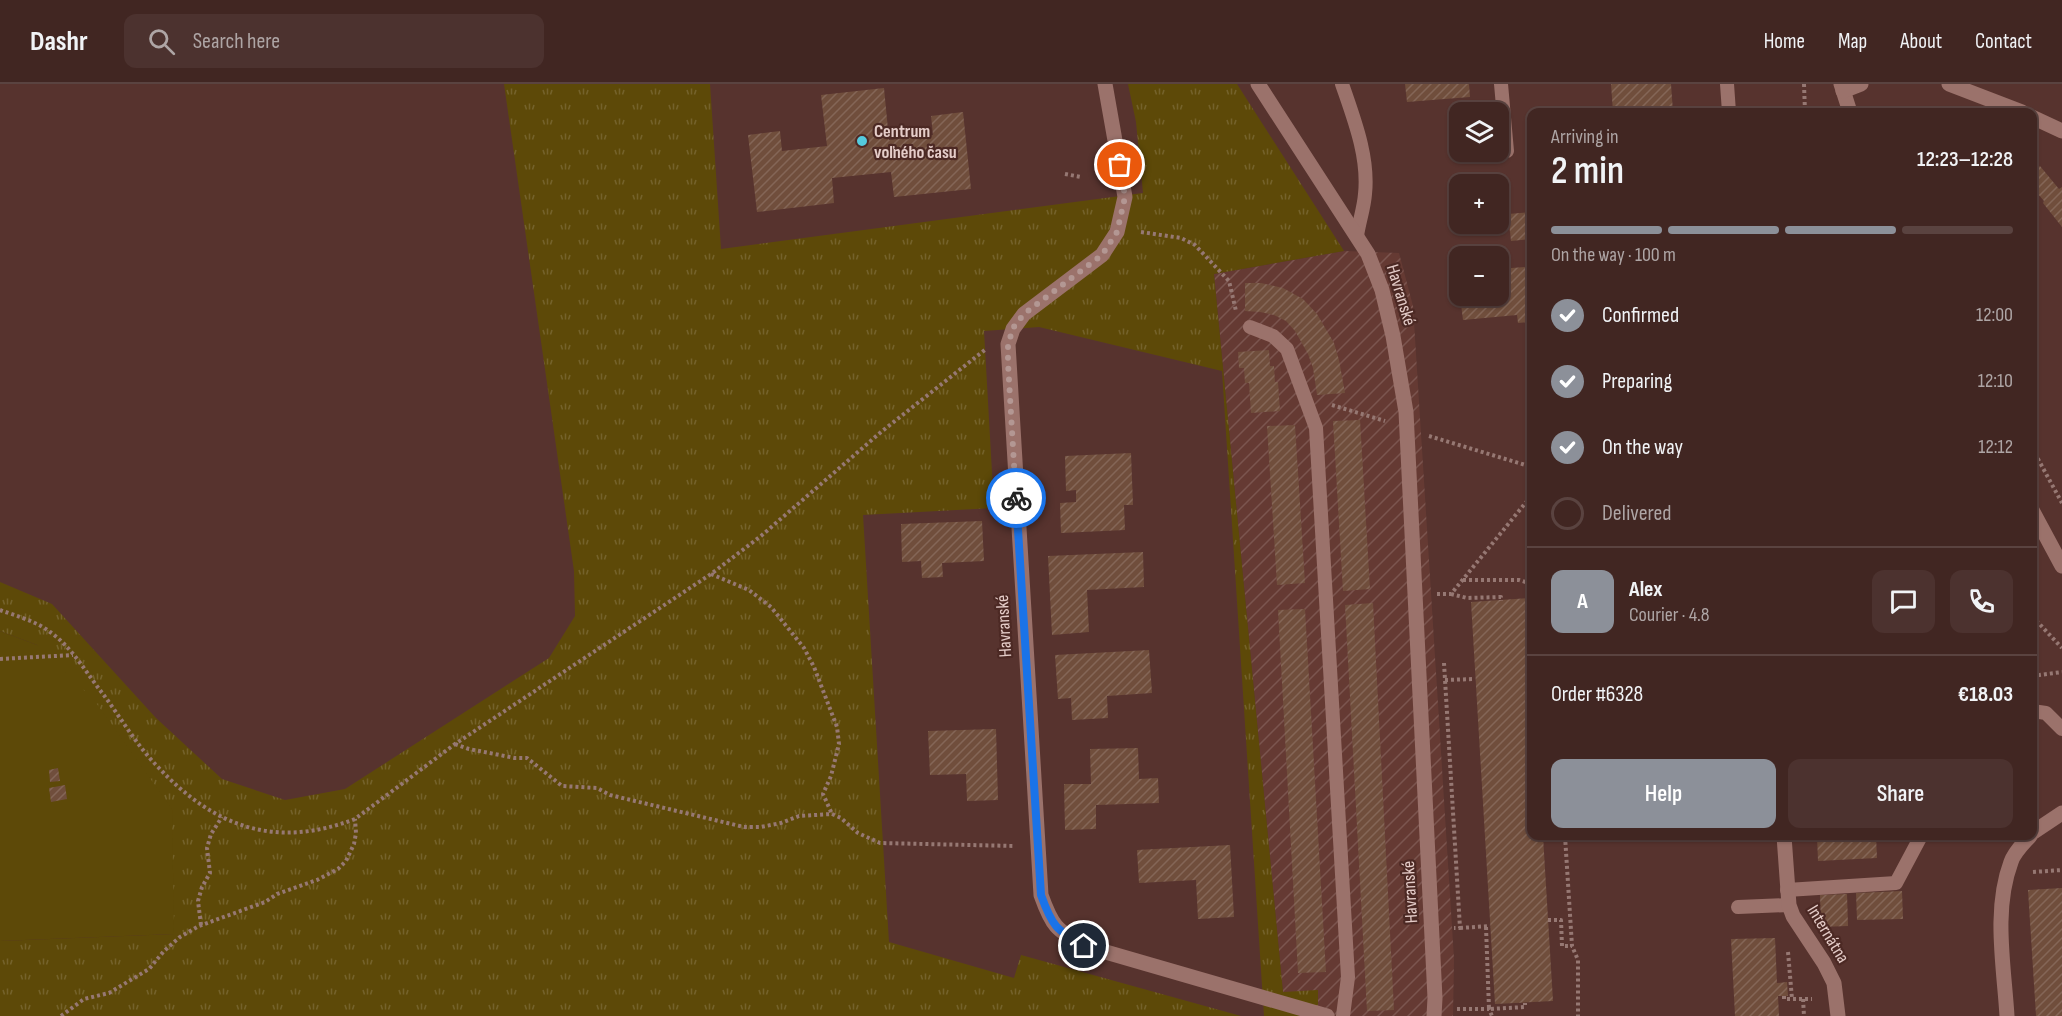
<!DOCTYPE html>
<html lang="en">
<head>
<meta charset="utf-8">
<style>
  :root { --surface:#412622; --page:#4c322f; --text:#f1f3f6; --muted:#aea5a5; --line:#5a4340; --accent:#8c9099 }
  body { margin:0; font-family:"Sofia Sans Condensed",sans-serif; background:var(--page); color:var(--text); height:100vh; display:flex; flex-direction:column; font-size:22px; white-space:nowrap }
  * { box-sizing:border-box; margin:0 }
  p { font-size:20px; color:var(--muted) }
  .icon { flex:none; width:33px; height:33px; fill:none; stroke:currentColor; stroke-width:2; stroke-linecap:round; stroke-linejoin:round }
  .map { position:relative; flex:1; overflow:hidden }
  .side { position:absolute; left:1527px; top:24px; width:510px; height:732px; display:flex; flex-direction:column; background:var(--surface); border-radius:12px; box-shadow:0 2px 4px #0004,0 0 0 2px var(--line) }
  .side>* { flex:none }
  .controls { position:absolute; left:1449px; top:18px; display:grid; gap:12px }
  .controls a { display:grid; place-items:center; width:60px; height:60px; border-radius:12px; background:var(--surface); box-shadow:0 2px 4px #0004,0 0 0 2px var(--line); font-size:30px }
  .pin { position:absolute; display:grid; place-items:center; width:51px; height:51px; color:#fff; margin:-26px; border:3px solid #fff; border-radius:50%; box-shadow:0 2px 6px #0007 }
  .courier { position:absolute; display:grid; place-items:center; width:60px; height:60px; margin:-30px; border:4px solid #1a73e8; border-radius:50%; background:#fff; color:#222; box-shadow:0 2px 8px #0007 }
  .head em { font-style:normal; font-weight:600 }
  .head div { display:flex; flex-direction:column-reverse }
  .head { display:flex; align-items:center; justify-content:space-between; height:102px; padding:0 24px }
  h1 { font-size:39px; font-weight:600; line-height:45px }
  .bar { display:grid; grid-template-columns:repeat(4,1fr); gap:9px 6px; align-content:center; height:72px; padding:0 24px }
  .bar i { height:8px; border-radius:4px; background:var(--line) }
  .bar .on { background:var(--accent) }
  .bar p { grid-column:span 4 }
  .line { display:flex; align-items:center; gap:15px; padding:0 24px; border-top:2px solid var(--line) }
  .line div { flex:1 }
  .round { display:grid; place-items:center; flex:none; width:63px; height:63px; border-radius:12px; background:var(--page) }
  ol { padding:0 24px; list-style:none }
  li { display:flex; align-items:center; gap:18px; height:66px }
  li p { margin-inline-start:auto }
  li .icon { padding:6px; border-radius:50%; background:var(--accent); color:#fff; stroke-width:4 }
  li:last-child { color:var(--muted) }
  li i { width:33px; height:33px; border:3px solid var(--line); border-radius:50% }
  .cta { display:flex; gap:12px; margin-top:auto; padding:12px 24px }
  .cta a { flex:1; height:69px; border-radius:12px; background:var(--accent); color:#fff; font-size:24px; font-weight:600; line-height:69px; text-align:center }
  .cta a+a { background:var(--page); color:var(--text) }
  header { display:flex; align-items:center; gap:36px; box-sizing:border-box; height:84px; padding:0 30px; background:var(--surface); border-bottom:2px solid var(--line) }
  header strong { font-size:28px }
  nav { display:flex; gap:33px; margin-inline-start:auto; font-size:21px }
  .search { width:420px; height:54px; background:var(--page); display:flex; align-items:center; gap:15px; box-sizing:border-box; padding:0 21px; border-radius:12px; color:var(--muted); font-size:22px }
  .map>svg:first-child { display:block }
  .industrial { fill:url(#industrial-furrows) }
  .grass { fill:url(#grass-tufts) }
  .garden { fill:#5d4908 }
  .building { fill:url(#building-hatch) }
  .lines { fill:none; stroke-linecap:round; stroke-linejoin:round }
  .path { stroke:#967873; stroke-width:4; stroke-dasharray:3 3; stroke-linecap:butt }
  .service { stroke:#9b726b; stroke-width:14 }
  .minor { stroke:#9b726b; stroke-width:15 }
  .done { stroke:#b39793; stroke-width:6; stroke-dasharray:0 10.8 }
  .route { stroke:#1a73e8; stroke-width:8 }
  .poi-dot { fill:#54cadd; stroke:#4c2924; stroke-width:2 }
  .labels { text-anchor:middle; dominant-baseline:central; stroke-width:4.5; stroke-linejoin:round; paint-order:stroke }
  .poi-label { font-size:18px; font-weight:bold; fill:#e5cdc9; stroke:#4c2924; text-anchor:start }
  .street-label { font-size:18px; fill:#e5cdc9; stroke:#4c2924 }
</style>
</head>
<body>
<header>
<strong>Dashr</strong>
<div class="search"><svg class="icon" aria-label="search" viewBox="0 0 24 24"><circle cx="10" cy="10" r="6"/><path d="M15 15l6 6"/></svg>Search here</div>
<nav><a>Home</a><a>Map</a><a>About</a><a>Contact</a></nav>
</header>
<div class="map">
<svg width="2062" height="932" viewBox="0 0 2062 932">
  <defs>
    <pattern id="industrial-furrows" width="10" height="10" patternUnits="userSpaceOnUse" patternTransform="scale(1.5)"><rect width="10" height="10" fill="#653a33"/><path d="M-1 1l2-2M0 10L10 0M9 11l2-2" fill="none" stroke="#7b554f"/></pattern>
    <pattern id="grass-tufts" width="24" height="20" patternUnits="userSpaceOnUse" patternTransform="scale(1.5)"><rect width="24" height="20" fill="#5d4908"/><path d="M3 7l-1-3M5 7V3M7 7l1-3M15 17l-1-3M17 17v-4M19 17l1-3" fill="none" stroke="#74622b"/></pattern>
    <pattern id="building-hatch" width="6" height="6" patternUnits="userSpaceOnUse" patternTransform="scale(1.5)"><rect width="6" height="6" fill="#704e3c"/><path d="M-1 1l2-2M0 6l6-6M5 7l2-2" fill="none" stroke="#846657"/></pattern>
  </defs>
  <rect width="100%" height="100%" fill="#57332e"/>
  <polygon class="industrial" points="1344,167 1399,169 1413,222 1454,875 1453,932 1318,932 1283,909 1214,190"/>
  <polygon class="grass" points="504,0 710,0 721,165 1143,109 1136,38 1128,0 1237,0 1344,167 1214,190 1283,908 1318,906 1318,932 1264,932 1222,287 1039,243 984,247 994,424 863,431 889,858 1014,894 1021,871 1241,932 0,932 0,857 174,850 37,561 0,547 0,498 52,520 156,634 222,695 285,716 345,705 549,574 575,532 574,487"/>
  <polygon class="garden" points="0,547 37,561 94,616 172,725 174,850 0,857"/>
  <g class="building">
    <polygon points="1405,0 1469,0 1470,13 1407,18"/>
    <polygon points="1611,0 1671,0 1673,28 1613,28"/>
    <polygon points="884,4 889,56 933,51 931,32 963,28 971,105 894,113 891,88 832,94 834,119 757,128 748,51 780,47 782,67 827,62 821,11"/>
    <polygon points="2040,82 2059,105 2062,103 2062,143 2043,119 2044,117 2032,103 2032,88"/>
    <polygon points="1532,128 1532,155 1511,157 1508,130"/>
    <polygon points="1525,183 1530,238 1518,239 1517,231 1463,236 1460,212 1498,212 1498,185"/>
    <polygon points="1245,199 1261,199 1283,204 1303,215 1317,230 1334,259 1339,276 1345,309 1317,311 1313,284 1308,270 1295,247 1286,237 1274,231 1260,228 1245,227"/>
    <polygon points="1269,266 1270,282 1274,282 1275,298 1278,298 1280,327 1251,329 1249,299 1245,299 1244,284 1239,284 1238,268"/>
    <polygon points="1360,336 1370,505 1343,507 1333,337"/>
    <polygon points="1295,341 1305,499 1277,501 1267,342"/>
    <polygon points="1131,369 1133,421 1124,421 1125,446 1061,449 1060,419 1076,418 1076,406 1066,407 1065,372"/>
    <polygon points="982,437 984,477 942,479 943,493 922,494 921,477 902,478 901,440"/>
    <polygon points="1143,468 1144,503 1087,506 1089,548 1052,551 1048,472"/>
    <polygon points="1529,514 1532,557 1532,752 1543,752 1553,917 1495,920 1471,518"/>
    <polygon points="1373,519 1394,926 1367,927 1345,521"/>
    <polygon points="1305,525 1326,888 1298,889 1278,526"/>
    <polygon points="1149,566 1152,609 1107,612 1108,634 1072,636 1071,614 1058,615 1055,571"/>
    <polygon points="996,645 998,716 967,717 966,690 930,691 928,647"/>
    <polygon points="1138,664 1139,695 1158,694 1159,719 1096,721 1096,745 1065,746 1064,700 1091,700 1090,665"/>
    <polygon points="58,684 60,697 50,698 49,686"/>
    <polygon points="65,701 67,715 51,718 49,704"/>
    <polygon points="1817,752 1876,752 1877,774 1818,777"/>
    <polygon points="1230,761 1234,833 1198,835 1196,796 1139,799 1137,766"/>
    <polygon points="2062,804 2062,932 2036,932 2028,806"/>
    <polygon points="1902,807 1903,835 1857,836 1856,809"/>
    <polygon points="1847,810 1848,842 1821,843 1820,811"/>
    <polygon points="1775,854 1777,899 1787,898 1788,912 1778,912 1779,932 1735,932 1731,855"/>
  </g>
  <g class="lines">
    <g class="path">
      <polyline points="1804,0 1805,28"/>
      <polyline points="1065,90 1081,93"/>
      <polyline points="1141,148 1181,154 1195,161 1229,197 1236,227"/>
      <polyline points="1332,321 1385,337"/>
      <polyline points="1429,352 1532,383"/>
      <polyline points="2032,364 2062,419"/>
      <polyline points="711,490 749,506 771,523 804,564 814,583 837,643 839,660 831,692 823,710 832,730"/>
      <polyline points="1463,496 1519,496 1532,500"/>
      <polyline points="1437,510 1451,510 1532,411"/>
      <polyline points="1451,510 1467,514 1501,513 1501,517"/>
      <path d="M0,526C16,532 36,537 50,548C72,563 87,590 103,610C121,634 137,662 158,683C215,744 276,765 355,735L455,660L711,490L761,452L881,348L986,265"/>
      <polyline points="2032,532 2062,564"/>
      <polyline points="0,575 73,571"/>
      <polyline points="1444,579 1460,844 1454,844"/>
      <polyline points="2032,592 2062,588"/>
      <polyline points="1445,596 1475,595"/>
      <polyline points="455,660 469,665 515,674 527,674 562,702 597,704 610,711 744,743 761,743 781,739 799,732 832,730 841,734 858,749 880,759 1015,762"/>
      <polyline points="1565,752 1572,862 1578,876 1578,932"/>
      <polyline points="2033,788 2062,786"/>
      <polyline points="1548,836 1561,836 1562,862 1572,862"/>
      <polyline points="201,841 198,817 202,803 210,789 207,764 211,750 222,733"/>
      <polyline points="1486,843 1489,925 1525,923 1525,919"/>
      <polyline points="1460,844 1490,842"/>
      <polyline points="1788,868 1792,915"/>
      <polyline points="1784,912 1784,915 1812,915"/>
      <polyline points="1803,915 1804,932"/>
      <polyline points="1457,925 1489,925 1492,932"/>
      <polyline points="61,932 84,915 109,909 149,885 164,867 180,853 199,842 265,818 277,810 317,796 338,785 346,777 354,760 356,749 355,735"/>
    </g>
    <g class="service">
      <path d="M1342,0C1354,35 1369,73 1365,110C1364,124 1359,138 1357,152"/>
      <polyline points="1501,0 1507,67"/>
      <polyline points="1727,0 1729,28"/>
      <polyline points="1250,243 1273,252 1287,265 1316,344 1348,893 1343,932"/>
      <polyline points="2032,627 2046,629 2062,645"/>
      <polyline points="1787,806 1896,799 1921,752"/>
      <polyline points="1738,823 1789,821"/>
    </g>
    <g class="minor">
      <path d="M1105,0L1125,113L1117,148L1102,171L1024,230L1013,245L1008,260L1041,811C1052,842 1056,846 1085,862L1327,932"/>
      <polyline points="1258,0 1368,170 1382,206 1393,252 1406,328 1435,914 1434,932"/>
      <polyline points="1841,0 1850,28"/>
      <polyline points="1949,0 2022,28"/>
      <polyline points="1843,7 1861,0"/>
      <polyline points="2032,33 2062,47"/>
      <polyline points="2032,426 2062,482"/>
      <polyline points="2032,749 2062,729"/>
      <polyline points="1784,752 1789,821 1793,832 1824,879 1834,899 1838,932"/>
      <path d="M2007,932C2004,882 1993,826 2011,778C2014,768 2024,759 2030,752"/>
    </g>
  </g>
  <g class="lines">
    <polyline class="done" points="1016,414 1008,279 1008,261 1013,244 1024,230 1102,171 1117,148 1125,113 1120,81"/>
    <path class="route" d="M1016,414L1041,811C1052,842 1056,846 1084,862"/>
  </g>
  <circle class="poi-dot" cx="862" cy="57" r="6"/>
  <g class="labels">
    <g class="poi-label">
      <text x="874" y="47">Centrum<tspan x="874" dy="21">voľného času</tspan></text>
    </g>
    <g class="street-label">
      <text transform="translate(1401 211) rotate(73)">Havranské</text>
      <text transform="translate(1004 542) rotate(-93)">Havranské</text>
      <text transform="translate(1410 808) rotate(-93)">Havranské</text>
      <text transform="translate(1828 850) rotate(59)">Internátna</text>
    </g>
  </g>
</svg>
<div class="controls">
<a><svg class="icon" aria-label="layers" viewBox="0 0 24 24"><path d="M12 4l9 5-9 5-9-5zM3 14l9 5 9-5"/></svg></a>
<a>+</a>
<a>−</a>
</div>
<div class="pin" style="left:1120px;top:81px;background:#ea580c"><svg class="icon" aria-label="bag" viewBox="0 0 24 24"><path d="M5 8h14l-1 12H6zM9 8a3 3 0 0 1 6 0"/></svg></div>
<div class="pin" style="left:1084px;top:862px;background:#1f2937"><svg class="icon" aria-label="home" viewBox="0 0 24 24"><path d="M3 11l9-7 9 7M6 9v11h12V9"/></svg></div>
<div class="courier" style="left:1016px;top:414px"><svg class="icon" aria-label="bike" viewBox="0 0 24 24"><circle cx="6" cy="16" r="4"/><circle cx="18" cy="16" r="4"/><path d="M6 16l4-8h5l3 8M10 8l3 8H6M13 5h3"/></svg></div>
<section class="side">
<div class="head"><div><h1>2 min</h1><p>Arriving in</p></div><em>12:23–12:28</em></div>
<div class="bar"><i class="on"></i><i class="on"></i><i class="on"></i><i></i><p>On the way · 100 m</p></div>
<ol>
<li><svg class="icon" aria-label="check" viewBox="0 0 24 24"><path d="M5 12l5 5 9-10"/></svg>Confirmed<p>12:00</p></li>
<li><svg class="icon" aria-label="check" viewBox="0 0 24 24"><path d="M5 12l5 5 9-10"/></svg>Preparing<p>12:10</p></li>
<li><svg class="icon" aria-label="check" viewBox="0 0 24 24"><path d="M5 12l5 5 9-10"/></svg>On the way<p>12:12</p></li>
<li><i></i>Delivered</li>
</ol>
<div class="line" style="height:108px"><b class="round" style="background:var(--accent);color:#fff">A</b><div><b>Alex</b><p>Courier · 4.8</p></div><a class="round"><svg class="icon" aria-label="chat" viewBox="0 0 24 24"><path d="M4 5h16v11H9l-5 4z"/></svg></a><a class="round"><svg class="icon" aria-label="phone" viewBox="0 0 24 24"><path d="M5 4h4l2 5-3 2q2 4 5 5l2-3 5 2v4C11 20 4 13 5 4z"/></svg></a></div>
<div class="line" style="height:78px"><div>Order #6328</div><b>€18.03</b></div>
<div class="cta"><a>Help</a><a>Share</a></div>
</section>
</div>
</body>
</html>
